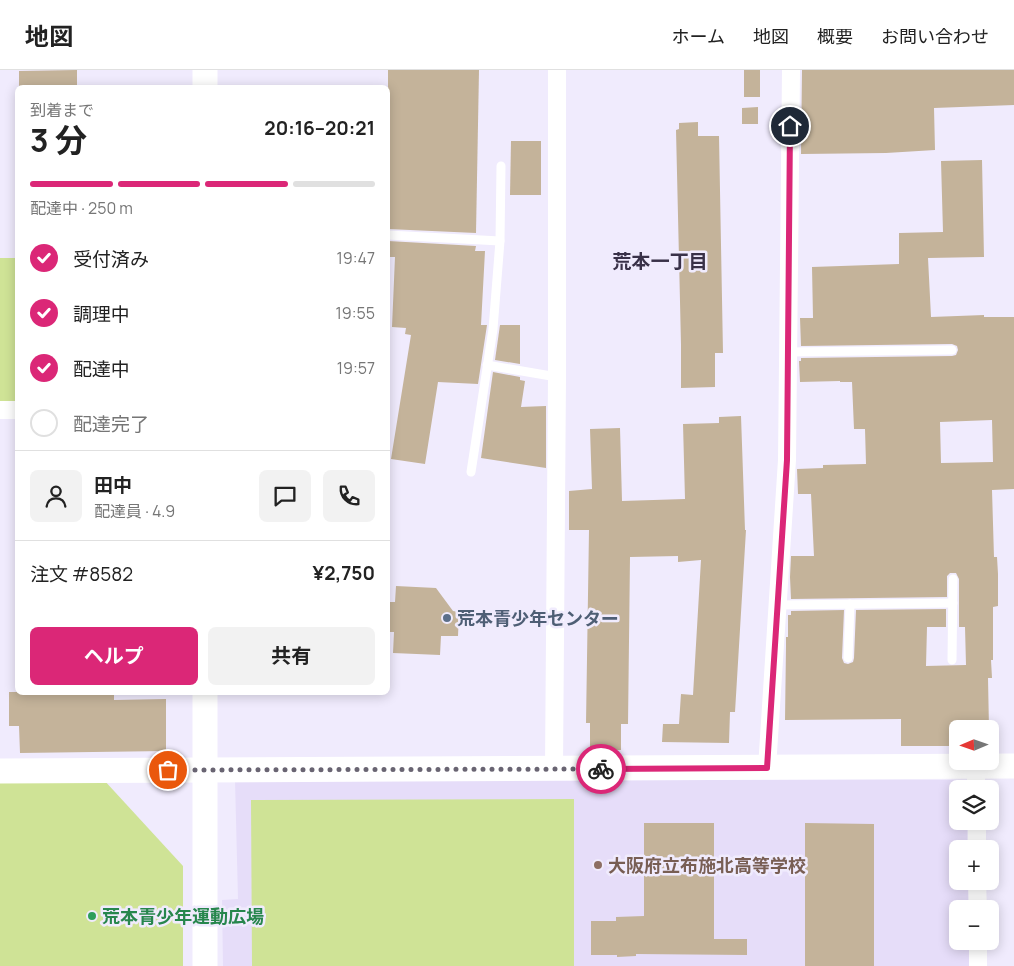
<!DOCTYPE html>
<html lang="ja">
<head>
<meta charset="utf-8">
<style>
  :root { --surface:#fff; --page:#f2f2f2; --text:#222; --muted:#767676; --line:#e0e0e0; --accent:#db2777 }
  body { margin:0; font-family:Manrope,"Noto Sans JP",sans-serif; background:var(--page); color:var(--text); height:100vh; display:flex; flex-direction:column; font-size:19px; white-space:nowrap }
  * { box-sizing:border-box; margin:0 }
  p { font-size:16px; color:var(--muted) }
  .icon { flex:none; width:28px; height:28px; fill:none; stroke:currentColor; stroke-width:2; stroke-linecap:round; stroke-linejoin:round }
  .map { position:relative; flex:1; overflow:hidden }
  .sheet { position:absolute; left:15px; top:15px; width:375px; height:610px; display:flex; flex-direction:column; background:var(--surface); border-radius:8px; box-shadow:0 2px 12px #0003 }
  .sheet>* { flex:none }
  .needle { width:32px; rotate:268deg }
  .buttons { position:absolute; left:949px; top:650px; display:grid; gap:10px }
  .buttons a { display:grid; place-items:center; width:50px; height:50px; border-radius:8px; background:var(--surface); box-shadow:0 2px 12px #0003; font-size:25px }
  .pin { position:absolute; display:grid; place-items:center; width:42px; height:42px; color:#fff; margin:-21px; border:2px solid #fff; border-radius:50%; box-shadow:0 1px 5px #0007 }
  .courier { position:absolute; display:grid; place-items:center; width:50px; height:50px; margin:-25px; border:4px solid #db2777; border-radius:50%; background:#fff; color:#222; box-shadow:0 1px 6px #0007 }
  .headline em { font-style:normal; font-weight:700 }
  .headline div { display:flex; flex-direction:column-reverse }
  .headline { display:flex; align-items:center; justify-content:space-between; height:85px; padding:0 15px }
  h1 { font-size:32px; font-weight:700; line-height:38px }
  .bar { display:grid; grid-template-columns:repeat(4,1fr); gap:8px 5px; align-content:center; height:60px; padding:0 15px }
  .bar i { height:6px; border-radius:4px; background:var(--line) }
  .bar .selected { background:var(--accent) }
  .bar p { grid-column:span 4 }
  .line { display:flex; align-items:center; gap:12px; padding:0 15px; border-top:1px solid var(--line) }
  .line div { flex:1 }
  .round { display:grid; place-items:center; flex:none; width:52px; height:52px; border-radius:8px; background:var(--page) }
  ol { padding:0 15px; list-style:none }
  li { display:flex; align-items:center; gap:15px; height:55px }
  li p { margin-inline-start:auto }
  li .icon { padding:5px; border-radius:50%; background:var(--accent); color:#fff; stroke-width:4 }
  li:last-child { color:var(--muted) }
  li i { width:28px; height:28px; border:2px solid var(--line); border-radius:50% }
  .action { display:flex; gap:10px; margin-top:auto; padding:10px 15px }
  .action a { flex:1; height:58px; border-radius:8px; background:var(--accent); color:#fff; font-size:20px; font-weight:700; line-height:58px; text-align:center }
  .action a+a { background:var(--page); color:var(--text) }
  header { display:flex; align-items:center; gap:30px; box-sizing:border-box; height:70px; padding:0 25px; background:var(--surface); border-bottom:1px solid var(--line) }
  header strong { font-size:24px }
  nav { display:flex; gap:28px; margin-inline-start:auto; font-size:18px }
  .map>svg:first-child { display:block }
  .built { fill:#e6ddf9 }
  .green { fill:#cfe396 }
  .building { fill:#c4b39a; fill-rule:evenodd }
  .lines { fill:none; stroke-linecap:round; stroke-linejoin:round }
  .lane { stroke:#fff; stroke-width:9 }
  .street { stroke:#fff; stroke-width:18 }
  .secondary { stroke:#fff; stroke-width:25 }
  .done { stroke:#696472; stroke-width:5; stroke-dasharray:0 9 }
  .route { stroke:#db2777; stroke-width:6 }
  .service-dot { fill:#5c6f8a; stroke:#f0ebfd; stroke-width:2 }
  .education-dot { fill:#8d6e63; stroke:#f0ebfd; stroke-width:2 }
  .leisure-dot { fill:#2e9e5b; stroke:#f0ebfd; stroke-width:2 }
  .labels { text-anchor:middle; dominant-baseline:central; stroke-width:5; stroke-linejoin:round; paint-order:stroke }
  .service-label { font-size:18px; font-weight:bold; fill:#4e5e75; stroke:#f0ebfd; text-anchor:start }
  .education-label { font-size:18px; font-weight:bold; fill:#785e54; stroke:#f0ebfd; text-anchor:start }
  .leisure-label { font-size:18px; font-weight:bold; fill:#27864d; stroke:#f0ebfd; text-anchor:start }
  .neighbourhood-label { font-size:19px; font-weight:bold; fill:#393148; stroke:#f0ebfd }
</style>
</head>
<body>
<header>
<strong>地図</strong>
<nav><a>ホーム</a><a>地図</a><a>概要</a><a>お問い合わせ</a></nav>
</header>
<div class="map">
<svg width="1014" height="896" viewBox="0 0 1014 896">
  <rect width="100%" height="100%" fill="#f0ebfd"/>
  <polygon class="built" points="235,710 957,710 964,719 958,719 958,751 967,751 967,779 958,779 958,811 968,811 968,839 958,839 958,871 969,871 969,896 223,896 222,830 238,829"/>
  <g class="green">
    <rect x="0" y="188" width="17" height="147"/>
    <polygon points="103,709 183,796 183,896 0,896 0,710"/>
    <polygon points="574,729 574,896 252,896 251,730"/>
  </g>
  <g class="building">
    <polygon points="77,0 77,18 19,18 19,1"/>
    <polygon points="388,0 479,0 476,163 388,159"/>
    <rect x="744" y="0" width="16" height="27"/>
    <polygon points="802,0 1014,0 1014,35 934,38 935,80 886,83 801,84"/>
    <polygon points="758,37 758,54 742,54 742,38"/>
    <polygon points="698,52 698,66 719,66 723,283 715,283 715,317 681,318 681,274 676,60 679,59 679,53"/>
    <polygon points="511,71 541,71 541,125 510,125"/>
    <path d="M982,90L984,187L928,188L931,247L984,245V247H1014V419L992,420L994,487H997L998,504V536L993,537V590H991L992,608H988L989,659H958V676H901V649L785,650L786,576V567H788V545H791V541L844,540L842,588L844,593L848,594L853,592L854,588L856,540L946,539V557H927L926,596L966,595L965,557H959V509L956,503H950L947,506V527L791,529L790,507L791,486H814L811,424H798L797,399L823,398V395L866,394L865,359H854L852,312H840V311L800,312L799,291H801V288L952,286L956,285L958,280L957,276L952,274L801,276L800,248H813L812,197L899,194V163L943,162L941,91ZM992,350L993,392L941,393L940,352Z"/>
    <polygon points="388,171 476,176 475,181 485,181 481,255 487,255 478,314 438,312 425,394 391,389 411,265 405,264 406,258 392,257 395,187 388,187"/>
    <polygon points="500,255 520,255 520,294 495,290"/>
    <polygon points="493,302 520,307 520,310 525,311 521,337 546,336 546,398 481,388"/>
    <polygon points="741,346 745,460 746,460 735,642 730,642 729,673 662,672 663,654 679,654 681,624 693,625 701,490 678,492 678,486 630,487 628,654 621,654 621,680 590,680 590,653 586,653 589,460 569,460 569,421 592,419 590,359 620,358 622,431 685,429 683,354 719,353 719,347"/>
    <polygon points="396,516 436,518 453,541 459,542 458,566 441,566 440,585 393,583 394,562 388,562 388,532 395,532"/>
    <polygon points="9,622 114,622 114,630 166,629 166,681 20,683 19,656 9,656"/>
    <polygon points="644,753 714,753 714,869 747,869 747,885 636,884 636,886 617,887 617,885 591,885 591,851 616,851 616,847 644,846"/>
    <polygon points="805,753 874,754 874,896 805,896"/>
  </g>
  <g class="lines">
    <g class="lane">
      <polyline points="388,165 500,171"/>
      <polyline points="788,282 952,280"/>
      <polyline points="487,295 557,307"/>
      <polyline points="471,402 493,259 500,171 501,96"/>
      <polyline points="778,535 953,533"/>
      <polyline points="848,588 850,534"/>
      <polyline points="952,590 953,509"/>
    </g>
    <g class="street">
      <polyline points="0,340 18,340"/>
      <polyline points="976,696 976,719"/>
      <polyline points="767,698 787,390 791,0"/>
      <polyline points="554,699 557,307 557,0"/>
      <polyline points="977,751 977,779"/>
      <polyline points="977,811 978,839"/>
      <polyline points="978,871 978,896"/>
    </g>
    <g class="secondary">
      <polyline points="205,18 205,0"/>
      <polyline points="205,622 205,896"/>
      <polyline points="0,701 1014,696"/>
    </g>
  </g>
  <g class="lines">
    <polyline class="done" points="168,700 601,699"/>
    <polyline class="route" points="601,699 767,698 787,390 790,56"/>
  </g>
  <circle class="service-dot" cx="447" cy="548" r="5"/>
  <circle class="education-dot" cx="598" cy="795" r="5"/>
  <circle class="leisure-dot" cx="92" cy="846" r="5"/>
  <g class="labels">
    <g class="service-label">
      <text x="457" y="548">荒本青少年センター</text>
    </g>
    <g class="education-label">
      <text x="608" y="795">大阪府立布施北高等学校</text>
    </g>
    <g class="leisure-label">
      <text x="102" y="846">荒本青少年運動広場</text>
    </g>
    <g class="neighbourhood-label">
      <text x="660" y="191">荒本一丁目</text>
    </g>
  </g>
</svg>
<div class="buttons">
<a><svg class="needle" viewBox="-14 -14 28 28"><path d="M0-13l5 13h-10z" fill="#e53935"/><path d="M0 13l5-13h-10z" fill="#767676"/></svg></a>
<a><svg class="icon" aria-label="layers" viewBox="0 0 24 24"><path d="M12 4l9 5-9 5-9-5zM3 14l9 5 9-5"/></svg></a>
<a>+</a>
<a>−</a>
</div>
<div class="pin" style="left:168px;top:700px;background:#ea580c"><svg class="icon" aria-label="bag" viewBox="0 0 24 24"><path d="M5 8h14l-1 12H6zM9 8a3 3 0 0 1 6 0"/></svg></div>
<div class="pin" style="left:790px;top:56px;background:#1f2937"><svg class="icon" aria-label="home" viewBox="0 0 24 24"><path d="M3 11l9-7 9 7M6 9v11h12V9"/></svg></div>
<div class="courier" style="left:601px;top:699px"><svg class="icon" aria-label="bike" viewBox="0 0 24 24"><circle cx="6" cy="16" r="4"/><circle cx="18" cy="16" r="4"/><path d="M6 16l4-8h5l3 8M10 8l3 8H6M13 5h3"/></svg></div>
<section class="sheet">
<div class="headline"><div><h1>3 分</h1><p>到着まで</p></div><em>20:16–20:21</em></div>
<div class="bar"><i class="selected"></i><i class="selected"></i><i class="selected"></i><i></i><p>配達中 · 250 m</p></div>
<ol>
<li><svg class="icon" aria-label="check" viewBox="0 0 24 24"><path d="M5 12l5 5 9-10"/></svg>受付済み<p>19:47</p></li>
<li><svg class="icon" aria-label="check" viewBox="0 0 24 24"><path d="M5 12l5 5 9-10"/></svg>調理中<p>19:55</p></li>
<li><svg class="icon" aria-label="check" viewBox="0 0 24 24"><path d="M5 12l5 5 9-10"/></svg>配達中<p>19:57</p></li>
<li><i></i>配達完了</li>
</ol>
<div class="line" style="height:90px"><a class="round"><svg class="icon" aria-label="person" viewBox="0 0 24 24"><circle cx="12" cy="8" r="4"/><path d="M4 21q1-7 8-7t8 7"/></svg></a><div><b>田中</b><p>配達員 · 4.9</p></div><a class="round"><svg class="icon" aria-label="chat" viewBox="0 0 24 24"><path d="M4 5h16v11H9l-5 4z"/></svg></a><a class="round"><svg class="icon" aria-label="phone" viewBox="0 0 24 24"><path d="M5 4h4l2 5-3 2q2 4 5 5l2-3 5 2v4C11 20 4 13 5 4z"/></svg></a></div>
<div class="line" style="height:65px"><div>注文 #8582</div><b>¥2,750</b></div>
<div class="action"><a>ヘルプ</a><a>共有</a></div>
</section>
</div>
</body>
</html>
